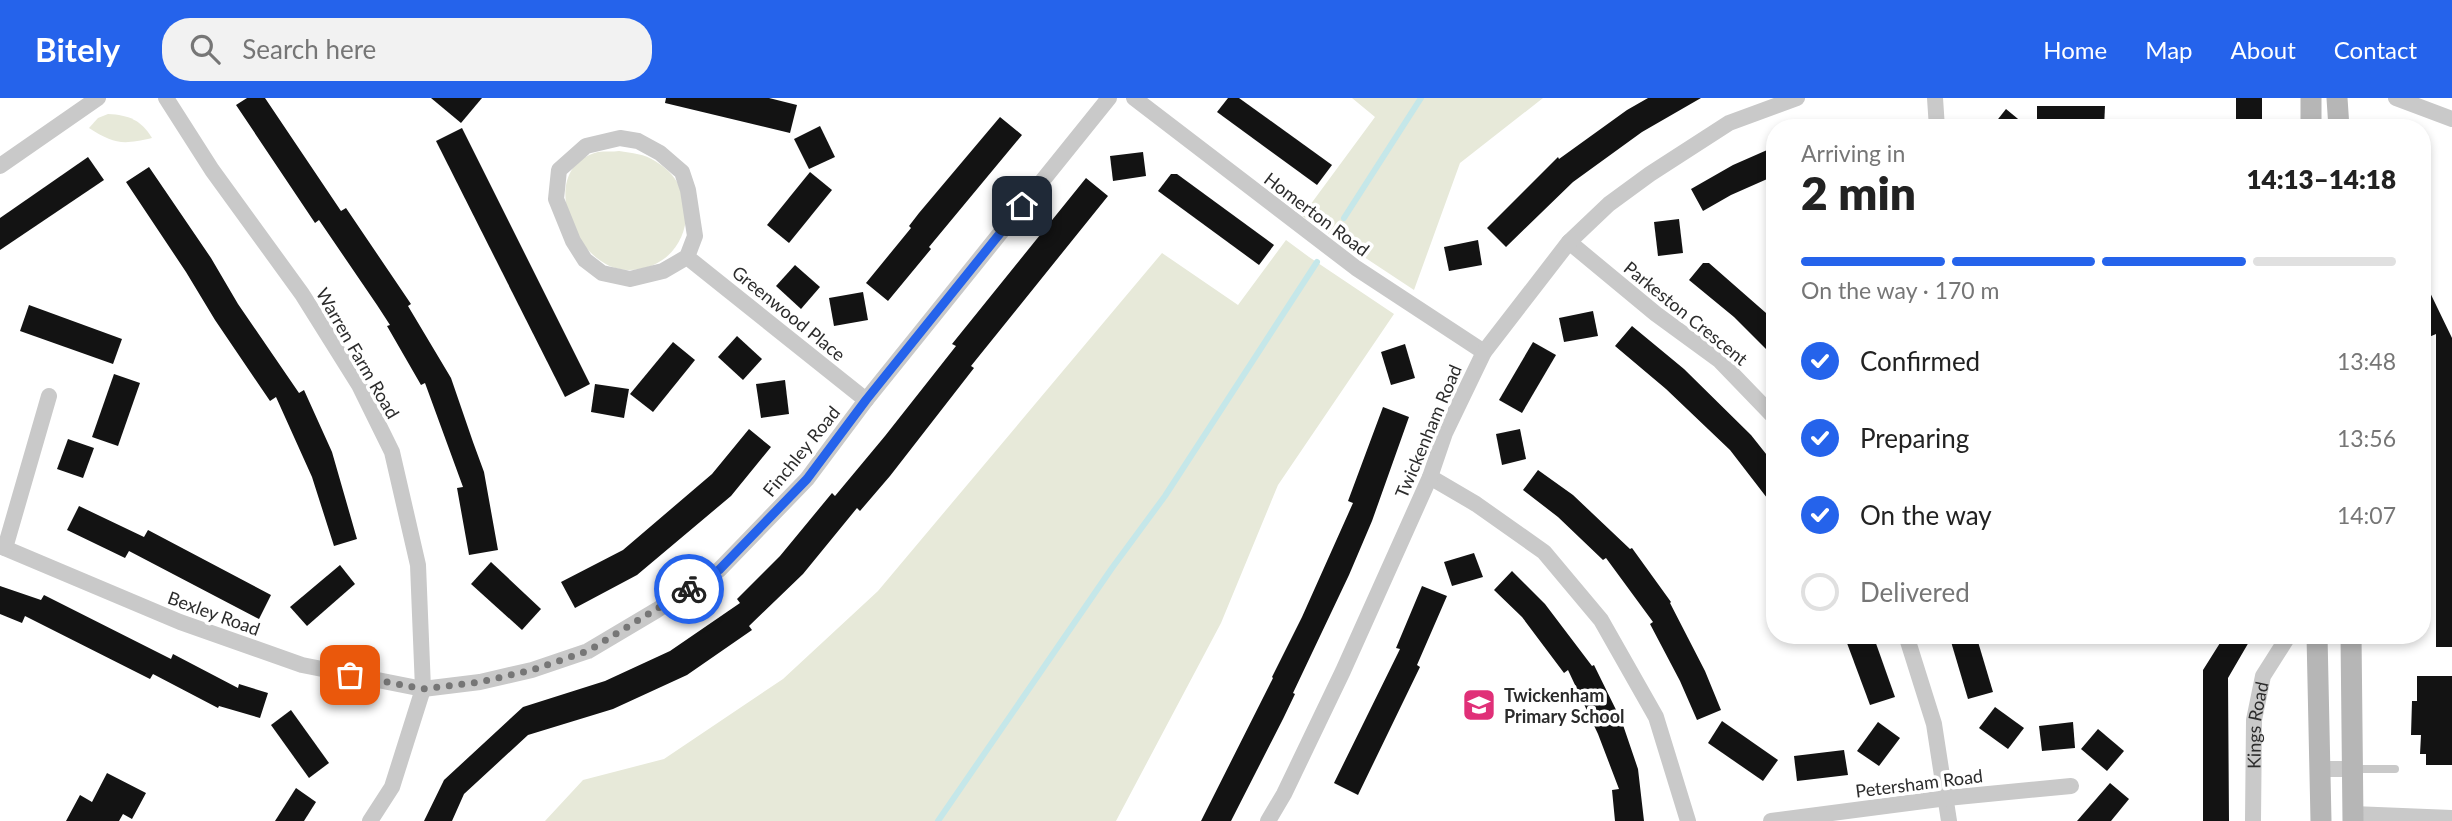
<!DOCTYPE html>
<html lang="en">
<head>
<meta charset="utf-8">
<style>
  :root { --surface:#fff; --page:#f2f2f2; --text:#222; --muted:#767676; --line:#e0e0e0; --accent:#2563eb }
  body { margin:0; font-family:Lato,sans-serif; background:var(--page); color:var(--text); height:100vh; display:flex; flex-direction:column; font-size:26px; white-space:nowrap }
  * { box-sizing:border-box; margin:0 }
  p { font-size:23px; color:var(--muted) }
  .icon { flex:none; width:38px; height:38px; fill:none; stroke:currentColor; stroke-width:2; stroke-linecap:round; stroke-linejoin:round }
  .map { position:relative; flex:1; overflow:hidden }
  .panel { position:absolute; left:1766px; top:21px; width:665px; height:525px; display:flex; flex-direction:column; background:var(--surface); border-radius:28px; box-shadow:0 4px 10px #0003 }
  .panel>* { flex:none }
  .pin { position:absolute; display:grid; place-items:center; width:60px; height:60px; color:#fff; margin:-30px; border-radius:14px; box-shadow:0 4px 10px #0006 }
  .courier { position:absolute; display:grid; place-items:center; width:70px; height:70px; margin:-35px; border:5px solid #2563eb; border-radius:50%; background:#fff; color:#222; box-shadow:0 2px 9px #0007 }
  .head em { font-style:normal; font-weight:800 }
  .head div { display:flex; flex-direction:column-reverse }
  .head { display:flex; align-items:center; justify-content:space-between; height:119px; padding:0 35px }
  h1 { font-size:46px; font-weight:800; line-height:52px }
  .bar { display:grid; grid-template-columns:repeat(4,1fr); gap:10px 7px; align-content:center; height:84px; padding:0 35px }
  .bar i { height:9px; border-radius:5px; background:var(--line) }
  .bar .active { background:var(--accent) }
  .bar p { grid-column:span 4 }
  ol { padding:0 35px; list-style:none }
  li { display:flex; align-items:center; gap:21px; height:77px }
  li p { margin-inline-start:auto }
  li .icon { padding:7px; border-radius:50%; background:var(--accent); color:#fff; stroke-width:4 }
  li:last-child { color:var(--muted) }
  li i { width:38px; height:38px; border:4px solid var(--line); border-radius:50% }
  header { display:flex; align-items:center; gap:42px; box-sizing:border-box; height:98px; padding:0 35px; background:var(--accent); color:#fff }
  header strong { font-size:33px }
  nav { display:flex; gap:38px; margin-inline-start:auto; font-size:24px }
  .search { width:490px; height:63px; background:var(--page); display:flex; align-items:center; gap:18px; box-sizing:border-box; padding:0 24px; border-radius:28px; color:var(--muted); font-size:26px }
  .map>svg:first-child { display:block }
  .green { fill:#e7e9d9 }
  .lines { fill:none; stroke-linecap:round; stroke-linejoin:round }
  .stream { stroke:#c5e7e9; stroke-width:6 }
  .building { fill:#131313 }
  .service { stroke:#c9c9c9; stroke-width:8 }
  .minor { stroke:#c9c9c9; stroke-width:16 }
  .secondary { stroke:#b6b6b6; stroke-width:21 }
  .done { stroke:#767676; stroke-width:7; stroke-dasharray:0 12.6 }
  .route { stroke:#2563eb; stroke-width:9 }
  .labels { text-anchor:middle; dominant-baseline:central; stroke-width:7; stroke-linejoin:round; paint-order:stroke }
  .street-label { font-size:18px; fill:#2c2c2c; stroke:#fff }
  .poi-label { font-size:18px; font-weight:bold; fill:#2c2c2c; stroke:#fff; text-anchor:start }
</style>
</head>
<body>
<header>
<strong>Bitely</strong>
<div class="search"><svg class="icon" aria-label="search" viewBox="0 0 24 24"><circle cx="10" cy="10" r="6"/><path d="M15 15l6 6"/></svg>Search here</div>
<nav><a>Home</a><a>Map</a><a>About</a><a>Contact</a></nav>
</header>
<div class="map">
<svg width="2452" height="723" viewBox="0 0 2452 723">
  <rect width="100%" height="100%" fill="#fff"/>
  <g class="green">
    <polygon points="1352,0 1543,0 1460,65 1414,192 1302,118 1375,19"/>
    <path d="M108,16C129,17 141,22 152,40C122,47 114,46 89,30L98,20Z"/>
    <path d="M619,53C632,55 645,56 655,63C707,93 691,172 628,172C575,172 534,70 598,54C605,53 613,54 619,53Z"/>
    <polygon points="1286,142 1309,159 1394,216 1278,387 1221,525 1116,723 545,723 583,682 664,661 783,581 878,493 1162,155 1238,207"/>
  </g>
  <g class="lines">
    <g class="stream">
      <polyline points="1344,120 1421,0"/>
      <polyline points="938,723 1112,470 1165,398 1317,164"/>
    </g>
  </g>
  <g class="building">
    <polygon points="247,0 265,0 341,113 346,110 411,206 408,208 451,280 473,344 484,374 498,452 469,457 457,390 463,389 425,285 421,287 387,228 390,227 377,207 319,122 315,125 236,7"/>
    <polygon points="431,0 482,0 461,25"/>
    <polygon points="666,0 769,0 797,7 790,35 665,5"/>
    <polygon points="1228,0 1239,0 1332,67 1317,87 1217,14"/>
    <polygon points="1648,0 1701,0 1642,34 1573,84 1506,149 1487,130 1558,59 1559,61 1627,12"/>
    <rect x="2236" y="0" width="26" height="30"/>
    <polygon points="2037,8 2105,8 2104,30 2037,30"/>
    <polygon points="2006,11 2029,30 1991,30"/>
    <polygon points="1000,19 1022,37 929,149 931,151 888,203 866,185 911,130 909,128 919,115"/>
    <polygon points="820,28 835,59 809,71 794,41"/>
    <polygon points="462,30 590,286 565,299 436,43"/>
    <polygon points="1774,49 1774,78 1731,97 1703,113 1691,91 1733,67"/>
    <polygon points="1143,54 1146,78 1113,83 1110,58"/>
    <polygon points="88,59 104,82 0,152 0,120"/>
    <polygon points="149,69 211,160 238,206 299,295 304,292 332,354 357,441 334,448 312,379 276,299 270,303 215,222 186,174 126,84"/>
    <polygon points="810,74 832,92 789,145 767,127"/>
    <polygon points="1171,76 1177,76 1274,147 1259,167 1158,93"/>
    <polygon points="1086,80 1108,98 971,268 974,270 890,378 860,413 857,410 803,476 749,528 752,532 687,577 613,611 528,637 464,696 452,723 424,723 444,682 523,609 605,583 670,553 740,505 737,501 780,458 832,395 835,398 885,338 956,248 952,246"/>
    <polygon points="1679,121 1683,155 1658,158 1654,124"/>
    <polygon points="1478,142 1482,167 1449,173 1444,149"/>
    <polygon points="1703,165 1709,165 1774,222 1774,259 1734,219 1689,182"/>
    <polygon points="795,167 820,189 801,211 776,188"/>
    <polygon points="2422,178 2452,240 2452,549 2436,549 2436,236 2422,242"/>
    <polygon points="863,194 868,222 834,228 829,200"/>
    <polygon points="29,207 122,241 113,266 20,233"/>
    <polygon points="1593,213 1598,238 1564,244 1559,220"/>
    <polygon points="1632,228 1684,271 1751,337 1774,366 1774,409 1730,352 1666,291 1615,248"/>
    <polygon points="737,238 762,261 743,282 718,259"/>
    <polygon points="673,244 695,262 653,314 630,296"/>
    <polygon points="1533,244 1556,257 1522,315 1499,302"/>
    <polygon points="1405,246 1415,280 1391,287 1381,254"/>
    <polygon points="114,276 140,285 118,348 92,339"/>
    <polygon points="785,282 789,316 761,320 756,286"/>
    <polygon points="595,286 629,291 624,320 591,314"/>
    <polygon points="1383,309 1409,319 1372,423 1349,477 1293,595 1295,596 1283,621 1231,723 1201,723 1273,580 1272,579 1302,519 1353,405 1348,403"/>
    <polygon points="749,331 771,349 731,398 637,477 575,510 561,484 623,452 712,376"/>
    <polygon points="1520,331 1526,361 1502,367 1496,336"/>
    <polygon points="68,341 94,350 83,380 57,371"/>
    <polygon points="1538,372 1573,397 1630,451 1632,450 1671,504 1670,505 1705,573 1721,612 1697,622 1680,583 1650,526 1653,524 1606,460 1603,462 1558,419 1523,392"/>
    <polygon points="79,408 144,439 148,432 271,497 259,521 129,453 125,460 67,432"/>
    <polygon points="1474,455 1483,479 1452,488 1444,464"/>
    <polygon points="491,464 541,511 522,532 471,486"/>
    <polygon points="340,467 355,486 307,528 290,509"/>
    <polygon points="1512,473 1545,506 1592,568 1594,567 1622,624 1638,671 1644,723 1615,723 1612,692 1619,691 1598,636 1568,572 1564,575 1522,519 1494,492"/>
    <polygon points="0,488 41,502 44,497 171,561 173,556 238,590 239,586 268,595 260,620 219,608 218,610 153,576 150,581 25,518 22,525 0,516"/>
    <polygon points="1422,488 1447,498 1417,567 1420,569 1358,697 1334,685 1400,551 1396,550"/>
    <polygon points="1844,537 1873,537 1895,599 1870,607"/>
    <polygon points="1949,537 1976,537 1993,594 1968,601"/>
    <polygon points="2225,537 2253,537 2228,580 2229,723 2203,723 2203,572"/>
    <polygon points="2417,578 2452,578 2452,667 2426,667 2426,656 2420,656 2421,637 2411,637 2412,603 2417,603"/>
    <polygon points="1995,609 2024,630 2008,651 1979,630"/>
    <polygon points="291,612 329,665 309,680 271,627"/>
    <polygon points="1722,623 1778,662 1763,683 1708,645"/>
    <polygon points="1878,624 1900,640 1879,668 1857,653"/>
    <polygon points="2073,624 2075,650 2042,653 2039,628"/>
    <polygon points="2098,631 2124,653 2107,673 2081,651"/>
    <polygon points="1844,652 1848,677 1797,683 1794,658"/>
    <polygon points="107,675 146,695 132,721 123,716 119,723 66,723 80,697 92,704"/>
    <polygon points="2110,685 2129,701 2111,723 2077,723"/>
    <polygon points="296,690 316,704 304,723 275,723"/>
  </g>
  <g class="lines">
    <polyline class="service" points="2353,671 2395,671"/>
    <g class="minor">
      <polyline points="166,0 212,72 302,196 359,287 392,354 418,467 423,591 392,689 370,723"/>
      <polyline points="1134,0 1356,170 1484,254"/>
      <polyline points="1935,0 1937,30"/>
      <polyline points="2396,0 2452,21"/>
      <polyline points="0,68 98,0"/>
      <polyline points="1569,144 1656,216 1719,262 1774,319"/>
      <polyline points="687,159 663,173 630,181 602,175 585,162 573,143 556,101 559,72 586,48 620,40 638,43 660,55 682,74 688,92 695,138 687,159 866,302"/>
      <polyline points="1430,379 1476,406 1544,454 1601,522 1656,619 1688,723"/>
      <polyline points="0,448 180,524 302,567 423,591 480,584 532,572 588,553 657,512 719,472 807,381 866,302 1109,0"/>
      <polyline points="5,450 49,298"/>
      <polyline points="1906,537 1934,626 1949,723"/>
      <polyline points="2320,671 2353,671"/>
      <polyline points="2353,716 2452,720"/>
      <polyline points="1268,723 1284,696 1343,573 1430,379 1445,335 1484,254 1569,144 1609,106 1650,76 1729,25 1797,0"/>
      <polyline points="1771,723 1947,700 2071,688"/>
      <path id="s1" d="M2253,723L2254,622L2263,578L2289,537"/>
    </g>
    <g class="secondary">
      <polyline points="2311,0 2311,30"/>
      <polyline points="2337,0 2339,30"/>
      <polyline points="2317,537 2321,723"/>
      <polyline points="2351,537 2353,723"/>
    </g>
  </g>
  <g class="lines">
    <polyline class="done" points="350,577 423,591 480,584 532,572 588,553 689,491"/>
    <polyline class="route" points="689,491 719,472 807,381 866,302 1022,108"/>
  </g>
  <defs>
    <symbol id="school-square" viewBox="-11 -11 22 22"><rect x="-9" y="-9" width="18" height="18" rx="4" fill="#e03078" stroke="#fff"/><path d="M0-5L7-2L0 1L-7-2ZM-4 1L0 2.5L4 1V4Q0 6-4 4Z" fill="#fff"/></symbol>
  </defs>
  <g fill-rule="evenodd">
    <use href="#school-square" x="1460" y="588" width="38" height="38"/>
  </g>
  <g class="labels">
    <g class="street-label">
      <text transform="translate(1317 116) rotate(37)">Homerton Road</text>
      <text transform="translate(789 215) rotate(39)">Greenwood Place</text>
      <text transform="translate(1686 215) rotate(39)">Parkeston Crescent</text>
      <text transform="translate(358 255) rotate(60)">Warren Farm Road</text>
      <text transform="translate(1428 333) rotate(-67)">Twickenham Road</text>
      <text transform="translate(801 353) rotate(-51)">Finchley Road</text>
      <text transform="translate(214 515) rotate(20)">Bexley Road</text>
      <text stroke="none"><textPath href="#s1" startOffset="96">Kings Road</textPath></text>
      <text transform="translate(1919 685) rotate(-7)">Petersham Road</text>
    </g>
    <g class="poi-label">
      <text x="1504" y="597">Twickenham<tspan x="1504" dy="21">Primary School</tspan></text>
    </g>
  </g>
</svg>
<div class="pin" style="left:350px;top:577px;background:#ea580c"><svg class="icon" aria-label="bag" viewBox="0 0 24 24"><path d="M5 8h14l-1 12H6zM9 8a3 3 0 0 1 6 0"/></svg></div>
<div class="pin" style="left:1022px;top:108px;background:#1f2937"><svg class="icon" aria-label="home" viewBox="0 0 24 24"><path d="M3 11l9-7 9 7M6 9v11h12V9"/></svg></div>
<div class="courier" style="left:689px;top:491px"><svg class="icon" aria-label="bike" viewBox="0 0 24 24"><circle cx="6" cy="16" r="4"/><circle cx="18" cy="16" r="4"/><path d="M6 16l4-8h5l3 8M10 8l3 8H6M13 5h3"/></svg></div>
<section class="panel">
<div class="head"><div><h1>2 min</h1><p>Arriving in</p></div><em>14:13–14:18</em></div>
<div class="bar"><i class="active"></i><i class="active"></i><i class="active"></i><i></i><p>On the way · 170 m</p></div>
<ol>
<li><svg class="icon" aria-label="check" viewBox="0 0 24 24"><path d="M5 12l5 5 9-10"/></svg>Confirmed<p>13:48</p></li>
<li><svg class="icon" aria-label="check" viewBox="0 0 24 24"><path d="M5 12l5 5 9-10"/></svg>Preparing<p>13:56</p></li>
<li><svg class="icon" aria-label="check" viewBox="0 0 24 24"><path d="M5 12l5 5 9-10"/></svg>On the way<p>14:07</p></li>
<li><i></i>Delivered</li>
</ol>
</section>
</div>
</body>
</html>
